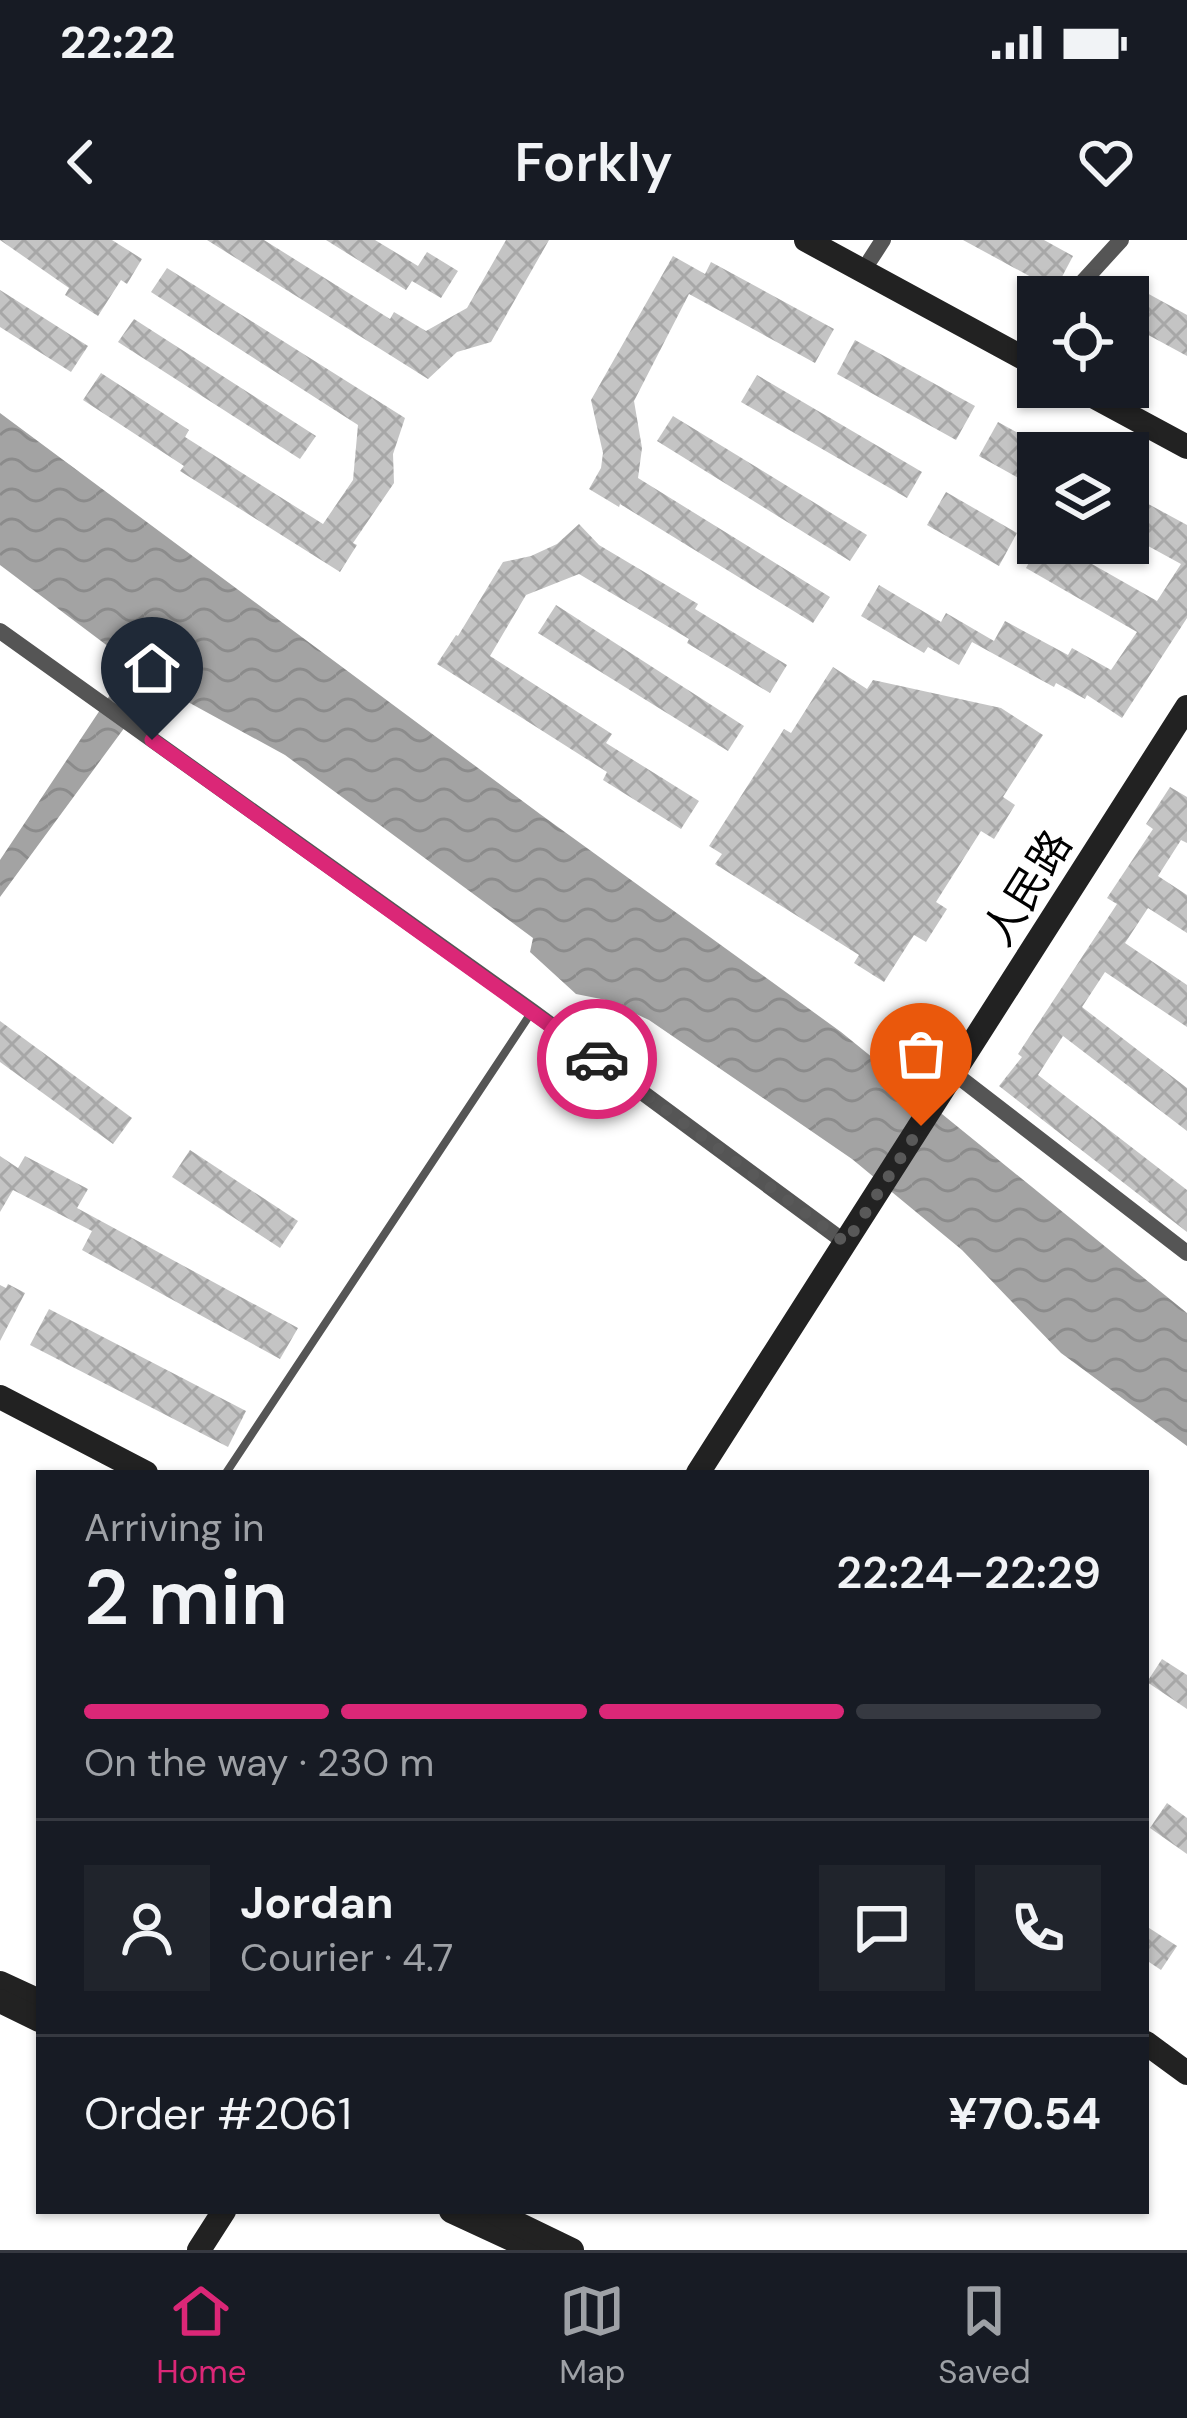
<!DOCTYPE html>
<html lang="en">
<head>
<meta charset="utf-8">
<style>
  :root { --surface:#171b24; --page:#20242c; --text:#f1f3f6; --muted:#9ea1a6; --line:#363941; --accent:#db2777 }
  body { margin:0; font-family:"DM Sans","Noto Sans SC",sans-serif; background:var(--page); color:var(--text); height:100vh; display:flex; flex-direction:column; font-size:45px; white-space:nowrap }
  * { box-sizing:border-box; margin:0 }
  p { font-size:39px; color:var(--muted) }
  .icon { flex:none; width:66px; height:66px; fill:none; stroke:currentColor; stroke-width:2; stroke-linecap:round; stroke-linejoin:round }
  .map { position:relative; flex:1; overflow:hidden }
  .drawer { position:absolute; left:36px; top:1230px; width:1113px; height:744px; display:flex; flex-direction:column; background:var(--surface); border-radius:0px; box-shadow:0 3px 9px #0004 }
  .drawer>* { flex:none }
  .controls { position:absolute; left:1017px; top:36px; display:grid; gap:24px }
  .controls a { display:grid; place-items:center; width:132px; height:132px; border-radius:0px; background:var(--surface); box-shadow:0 3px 9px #0004; font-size:60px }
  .pin { position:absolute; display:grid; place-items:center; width:102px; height:102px; color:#fff; margin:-123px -51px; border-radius:50% 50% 50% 0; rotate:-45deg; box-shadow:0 0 12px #0007 }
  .pin .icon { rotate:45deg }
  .courier { position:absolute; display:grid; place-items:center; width:120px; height:120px; margin:-60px; border:9px solid #db2777; border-radius:50%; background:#fff; color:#222; box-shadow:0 3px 15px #0007 }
  .head em { font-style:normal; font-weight:600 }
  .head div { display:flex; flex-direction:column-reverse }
  .head { display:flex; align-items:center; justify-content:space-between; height:204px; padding:0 48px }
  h1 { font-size:78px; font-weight:600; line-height:90px }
  .bar { display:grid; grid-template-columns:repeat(4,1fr); gap:18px 12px; align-content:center; height:144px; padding:0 48px }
  .bar i { height:15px; border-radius:9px; background:var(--line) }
  .bar .active { background:var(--accent) }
  .bar p { grid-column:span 4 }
  .line { display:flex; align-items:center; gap:30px; padding:0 48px; border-top:3px solid var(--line) }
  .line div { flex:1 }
  .round { display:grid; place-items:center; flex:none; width:126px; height:126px; border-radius:0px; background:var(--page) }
  .status { display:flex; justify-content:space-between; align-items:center; height:84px; padding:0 60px; background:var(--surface); direction:ltr }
  .status svg { height:33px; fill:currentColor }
  header { display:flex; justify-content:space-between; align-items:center; height:156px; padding:0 48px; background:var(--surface); font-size:54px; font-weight:600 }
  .menu { display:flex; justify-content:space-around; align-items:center; height:168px; border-top:3px solid var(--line); background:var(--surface); font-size:33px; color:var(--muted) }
  .menu a { display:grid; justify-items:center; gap:6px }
  .menu .active { color:var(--accent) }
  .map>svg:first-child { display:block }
  .water { fill:url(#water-waves) }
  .building { fill:url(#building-cross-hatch) }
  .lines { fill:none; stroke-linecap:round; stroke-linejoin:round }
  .lane { stroke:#555; stroke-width:8 }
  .street { stroke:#555; stroke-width:16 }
  .secondary { stroke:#222; stroke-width:24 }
  .done { stroke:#595959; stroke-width:12; stroke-dasharray:0 21.6 }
  .route { stroke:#db2777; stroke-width:15 }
  .labels { text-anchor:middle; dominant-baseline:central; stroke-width:9; stroke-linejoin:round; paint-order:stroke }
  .street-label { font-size:42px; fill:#000; stroke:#fff }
</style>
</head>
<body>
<div class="status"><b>22:22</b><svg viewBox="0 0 49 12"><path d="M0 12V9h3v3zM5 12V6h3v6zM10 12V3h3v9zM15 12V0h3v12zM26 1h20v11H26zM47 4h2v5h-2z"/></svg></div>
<header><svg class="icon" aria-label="back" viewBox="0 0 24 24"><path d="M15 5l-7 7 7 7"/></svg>Forkly<svg class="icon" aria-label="heart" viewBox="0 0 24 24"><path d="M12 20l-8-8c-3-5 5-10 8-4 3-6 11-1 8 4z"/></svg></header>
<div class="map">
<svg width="1187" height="2010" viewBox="0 0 1187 2010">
  <defs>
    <pattern id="water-waves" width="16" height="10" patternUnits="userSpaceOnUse" patternTransform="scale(3)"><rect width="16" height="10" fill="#a3a3a3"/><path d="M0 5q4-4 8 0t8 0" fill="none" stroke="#8b8b8b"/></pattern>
    <pattern id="building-cross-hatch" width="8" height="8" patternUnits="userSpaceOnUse" patternTransform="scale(3)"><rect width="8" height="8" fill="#c4c4c4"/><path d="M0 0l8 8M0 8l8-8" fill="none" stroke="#a7a7a7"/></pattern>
  </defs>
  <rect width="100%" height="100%" fill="#fff"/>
  <polygon class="water" points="0,173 540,574 841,792 1187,1073 1187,1206 1061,1113 962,1010 852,919 649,780 606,760 576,754 530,712 533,698 285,515 166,450 150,453 0,657 0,620 122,437 121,416 0,325"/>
  <g class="building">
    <polygon points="0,0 112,0 142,19 127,44 121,40 98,76 65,55 69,48"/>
    <polygon points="207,0 264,0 390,79 394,72 426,91 467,68 506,0 549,0 491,102 457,112 428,139"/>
    <polygon points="326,0 375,0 418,26 427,12 458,31 441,58 412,41 406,50"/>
    <polygon points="963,0 1044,0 1073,16 1055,50"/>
    <polygon points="673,16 705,34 711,22 834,89 815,123 689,54 634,161 642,208 638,238 830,357 813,383 620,264 619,267 589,249 601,228 603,213 591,160"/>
    <polygon points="167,28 405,178 393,214 394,243 353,303 357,305 340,332 180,231 184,226 83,160 101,133 189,190 185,197 323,284 353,240 358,185 151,52"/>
    <polygon points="1136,47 1187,75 1187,116 1128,84 1128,61"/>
    <polygon points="0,50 88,106 71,132 0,87"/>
    <polygon points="134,79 316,196 300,219 118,102"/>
    <polygon points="855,100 975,166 956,200 837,134"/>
    <polygon points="757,135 922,232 907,258 741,162"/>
    <polygon points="673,176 867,295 850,321 657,201"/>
    <polygon points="998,182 1038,204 1038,249 979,216"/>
    <polygon points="946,252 1017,293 999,326 927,285"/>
    <polygon points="1128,253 1187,285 1187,378 1122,478 1087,455 1085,459 1056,443 1054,447 972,402 959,425 928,407 924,413 861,376 879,345 941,382 946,373 994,401 1005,381 1068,415 1072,408 1111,430 1137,392 1026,328 1040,303 1055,303 1157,361 1181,324 1128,295"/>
    <polygon points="579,284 599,305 698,364 695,369 787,425 770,453 687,403 689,399 579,334 526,355 490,416 612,494 606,503 699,561 681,589 603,540 607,532 437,424 456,395 458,396 503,322 531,316 557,304"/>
    <polygon points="556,365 744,486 728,511 538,393"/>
    <polygon points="833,427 867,449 873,440 1001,468 1043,495 1003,557 1015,565 994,599 981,591 936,662 947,669 926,702 914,695 884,742 854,723 859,715 715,624 722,614 709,606 784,489 791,493"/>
    <polygon points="1170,547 1187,557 1187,603 1181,600 1158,636 1187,655 1187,693 1148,668 1125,703 1187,745 1187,787 1105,732 1082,767 1187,848 1187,891 1063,796 1038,835 1187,950 1187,992 999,846 1022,817 1018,814 1117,664 1107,658 1153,589 1146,584"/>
    <polygon points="0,781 132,878 113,904 0,822"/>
    <polygon points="190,910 298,981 280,1008 172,937"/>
    <polygon points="0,916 18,928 25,916 88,949 77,968 298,1088 280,1119 82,1010 92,991 13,950 0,972"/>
    <polygon points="8,1044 25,1053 0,1101 0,1045 6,1048"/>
    <polygon points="49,1069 246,1171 228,1207 30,1105"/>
    <polygon points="1162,1419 1187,1435 1187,1469 1147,1442"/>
    <polygon points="1167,1563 1187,1578 1187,1614 1150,1588"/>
    <polygon points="1146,1686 1177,1706 1161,1730 1146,1720"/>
  </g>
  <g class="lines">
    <polyline class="lane" points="226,1233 531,773"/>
    <g class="street">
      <polyline points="870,20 883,0"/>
      <polyline points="1069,57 1121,0"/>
      <polyline points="1028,103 1038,92"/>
      <polyline points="0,391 532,771 846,1003"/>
      <polyline points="955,834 1187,1013"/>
    </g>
    <g class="secondary">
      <polyline points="806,0 1038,126"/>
      <polyline points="1076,147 1187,207"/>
      <polyline points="0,1157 146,1233"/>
      <polyline points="698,1233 1187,467"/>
      <polyline points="0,1743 39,1761"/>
      <polyline points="0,1761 39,1780"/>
      <polyline points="1146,1803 1187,1833"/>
      <polyline points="451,1971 535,2010"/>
      <polyline points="491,1971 572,2010"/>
      <polyline points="199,2010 224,1971"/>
    </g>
  </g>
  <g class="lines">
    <polyline class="done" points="597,819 846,1003 921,886"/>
    <polyline class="route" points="152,500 597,819"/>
  </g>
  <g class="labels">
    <g class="street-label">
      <text transform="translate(1027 648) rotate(-58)">人民路</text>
    </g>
  </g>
</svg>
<div class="controls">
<a><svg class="icon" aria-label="locate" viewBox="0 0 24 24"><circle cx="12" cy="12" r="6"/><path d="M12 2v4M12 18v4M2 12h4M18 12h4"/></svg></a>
<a><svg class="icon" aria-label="layers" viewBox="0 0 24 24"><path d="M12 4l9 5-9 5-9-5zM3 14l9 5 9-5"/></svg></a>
</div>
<div class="pin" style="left:921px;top:886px;background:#ea580c"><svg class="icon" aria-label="bag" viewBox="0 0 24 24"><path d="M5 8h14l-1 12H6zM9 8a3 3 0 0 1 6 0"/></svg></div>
<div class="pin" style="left:152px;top:500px;background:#1f2937"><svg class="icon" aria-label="home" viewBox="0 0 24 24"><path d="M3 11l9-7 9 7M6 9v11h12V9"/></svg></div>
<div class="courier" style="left:597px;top:819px"><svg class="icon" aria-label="car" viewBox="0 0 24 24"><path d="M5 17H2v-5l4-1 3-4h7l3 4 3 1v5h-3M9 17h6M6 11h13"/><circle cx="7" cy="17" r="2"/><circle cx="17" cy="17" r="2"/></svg></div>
<section class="drawer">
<div class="head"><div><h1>2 min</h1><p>Arriving in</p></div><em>22:24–22:29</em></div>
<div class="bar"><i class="active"></i><i class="active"></i><i class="active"></i><i></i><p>On the way · 230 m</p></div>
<div class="line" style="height:216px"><a class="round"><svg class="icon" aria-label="person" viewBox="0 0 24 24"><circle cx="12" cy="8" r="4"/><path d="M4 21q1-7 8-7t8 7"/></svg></a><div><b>Jordan</b><p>Courier · 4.7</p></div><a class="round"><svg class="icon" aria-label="chat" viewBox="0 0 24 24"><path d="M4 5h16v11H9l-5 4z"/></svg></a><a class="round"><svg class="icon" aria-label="phone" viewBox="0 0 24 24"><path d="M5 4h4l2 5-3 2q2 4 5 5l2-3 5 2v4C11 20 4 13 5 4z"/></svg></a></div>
<div class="line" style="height:156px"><div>Order #2061</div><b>¥70.54</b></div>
</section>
</div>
<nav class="menu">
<a class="active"><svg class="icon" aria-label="home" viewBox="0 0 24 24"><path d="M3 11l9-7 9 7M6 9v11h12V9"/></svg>Home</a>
<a><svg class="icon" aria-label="map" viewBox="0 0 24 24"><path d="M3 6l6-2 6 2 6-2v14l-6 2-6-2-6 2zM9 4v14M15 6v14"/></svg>Map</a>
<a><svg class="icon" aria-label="saved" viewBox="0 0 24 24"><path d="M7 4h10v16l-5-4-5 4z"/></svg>Saved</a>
</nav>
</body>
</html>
